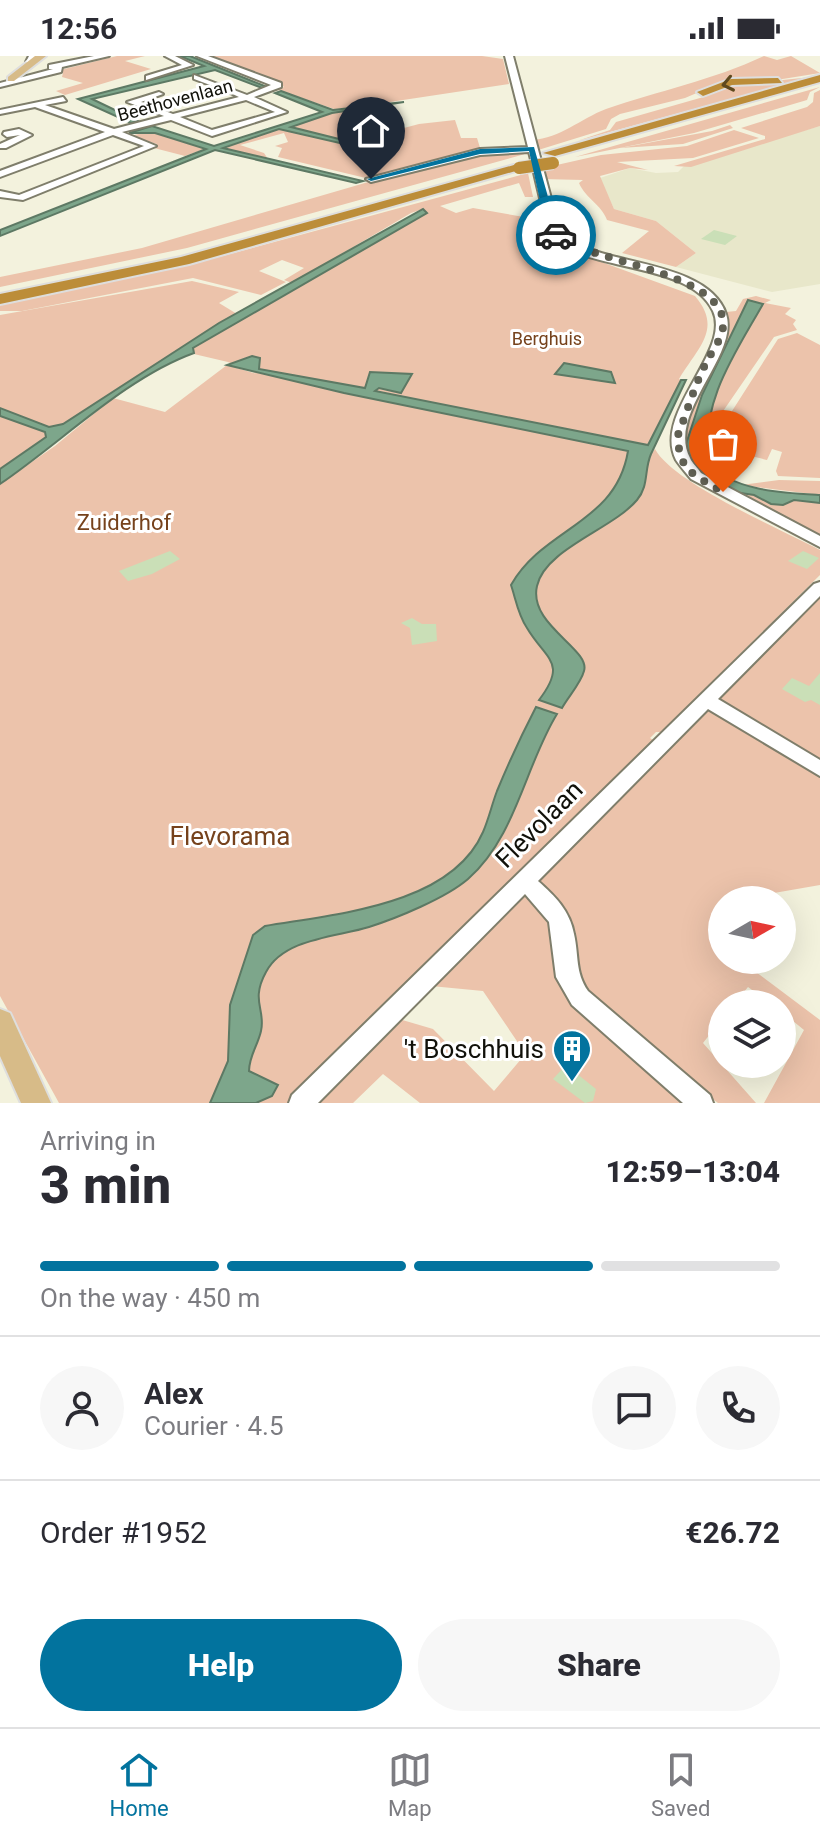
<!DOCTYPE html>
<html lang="en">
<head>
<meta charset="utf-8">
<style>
  :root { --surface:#fff; --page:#f7f7f7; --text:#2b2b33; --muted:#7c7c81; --line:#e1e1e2; --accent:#02739e }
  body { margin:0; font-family:Roboto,sans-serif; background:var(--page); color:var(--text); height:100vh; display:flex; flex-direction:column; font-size:30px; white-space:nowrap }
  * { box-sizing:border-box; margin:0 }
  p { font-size:26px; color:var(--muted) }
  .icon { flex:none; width:44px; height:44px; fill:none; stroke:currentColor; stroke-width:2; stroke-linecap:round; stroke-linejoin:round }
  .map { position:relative; height:1047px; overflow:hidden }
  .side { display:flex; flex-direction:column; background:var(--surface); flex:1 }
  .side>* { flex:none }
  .needle { width:52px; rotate:81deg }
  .controls { position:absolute; left:708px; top:830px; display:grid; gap:16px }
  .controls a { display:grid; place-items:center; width:88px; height:88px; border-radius:50%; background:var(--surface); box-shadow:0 8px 32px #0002; font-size:40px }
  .pin { position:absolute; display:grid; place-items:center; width:68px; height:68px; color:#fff; margin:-82px -34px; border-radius:50% 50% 50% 0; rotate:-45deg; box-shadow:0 0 8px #0007 }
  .pin .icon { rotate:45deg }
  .courier { position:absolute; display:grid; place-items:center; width:80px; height:80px; margin:-40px; border:6px solid #02739e; border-radius:50%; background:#fff; color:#222; box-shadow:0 2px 10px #0007 }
  .headline em { font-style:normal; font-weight:800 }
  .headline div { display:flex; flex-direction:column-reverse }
  .headline { display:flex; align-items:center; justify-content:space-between; height:136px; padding:0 40px }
  h1 { font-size:52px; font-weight:800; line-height:60px }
  .bar { display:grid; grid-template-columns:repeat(4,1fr); gap:12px 8px; align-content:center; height:96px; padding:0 40px }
  .bar i { height:10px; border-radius:6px; background:var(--line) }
  .bar .current { background:var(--accent) }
  .bar p { grid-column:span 4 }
  .line { display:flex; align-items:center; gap:20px; padding:0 40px; border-top:2px solid var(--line) }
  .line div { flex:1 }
  .round { display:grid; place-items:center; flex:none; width:84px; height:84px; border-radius:42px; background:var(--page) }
  .cta { display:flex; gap:16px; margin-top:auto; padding:16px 40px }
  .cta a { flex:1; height:92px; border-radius:48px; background:var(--accent); color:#fff; font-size:32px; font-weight:800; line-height:92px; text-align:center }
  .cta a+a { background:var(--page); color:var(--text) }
  .status { display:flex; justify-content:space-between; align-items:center; height:56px; padding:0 40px; background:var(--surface); direction:ltr }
  .status svg { height:22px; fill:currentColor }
  .tab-bar { display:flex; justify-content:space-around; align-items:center; height:112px; border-top:2px solid var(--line); background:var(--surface); font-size:22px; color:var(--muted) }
  .tab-bar a { display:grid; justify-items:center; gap:4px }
  .tab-bar .current { color:var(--accent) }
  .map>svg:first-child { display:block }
  .built { fill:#e8e7ca }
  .green { fill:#ecc3ab }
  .water { fill:#7da68b; stroke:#5d7964; stroke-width:2 }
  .building { fill:#cadfb7 }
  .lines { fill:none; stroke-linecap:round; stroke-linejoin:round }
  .minor-casing { stroke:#7f7e6b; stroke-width:4 }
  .major-casing { stroke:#dededd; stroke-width:4 }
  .highway-casing { stroke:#dededd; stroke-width:4 }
  .minor { fill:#fff; fill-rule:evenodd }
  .major { fill:#d7bb88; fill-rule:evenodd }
  .highway { fill:#bc8d39; fill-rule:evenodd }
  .highway-bridge-casing { stroke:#dededd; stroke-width:14; stroke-linecap:butt }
  .highway-bridge { stroke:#bc8d39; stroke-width:12 }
  .oneway { stroke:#5e491f }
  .route { fill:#02739e }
  .done { stroke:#606054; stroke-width:8; stroke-dasharray:0 14.4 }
  .labels { text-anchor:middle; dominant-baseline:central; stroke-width:6; stroke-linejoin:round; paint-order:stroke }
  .far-street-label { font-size:18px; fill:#11110a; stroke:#fff }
  .far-park-label { font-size:18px; fill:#76421c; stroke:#fff }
  .park-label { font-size:22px; fill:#76421c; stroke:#fff }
  .near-street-label { font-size:26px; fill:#11110a; stroke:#fff }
  .near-park-label { font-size:26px; fill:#76421c; stroke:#fff }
  .near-poi-label { font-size:26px; fill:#11110a; stroke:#fff; text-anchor:end }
</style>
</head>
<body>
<div class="status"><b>12:56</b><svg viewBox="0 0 49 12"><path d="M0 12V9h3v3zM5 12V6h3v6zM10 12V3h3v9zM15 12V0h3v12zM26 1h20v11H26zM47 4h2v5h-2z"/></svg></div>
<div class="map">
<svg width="820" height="1047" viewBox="0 0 820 1047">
  <rect width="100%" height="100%" fill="#f3f2dd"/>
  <polygon class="built" points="820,70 820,228 772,236 676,211 696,197 656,165 614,153 600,122 630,112 656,117 678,116 684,110"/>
  <g class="green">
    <polygon points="117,0 145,0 125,5 151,13 65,39 56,35 83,27 62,21 63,17 56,15"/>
    <polygon points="209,0 482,0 503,3 509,28 337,54 281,35 278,34 284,31 280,27"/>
    <path d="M764,0L777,4L791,0L820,17L764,26L811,21L577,85L610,74L616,66L707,40L705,38L713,30L685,42L620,58L611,63L606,73L535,95L532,84C561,82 580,63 606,53C658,35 713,24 764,0Z"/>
    <polygon points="820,31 810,36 807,44 694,77 575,101"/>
    <polygon points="820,34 820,70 691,111 674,110 765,83 765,80 741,72 807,51 813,46 814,37"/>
    <polygon points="376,52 389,65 369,70 383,76 339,83 289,71 332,57"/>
    <polygon points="455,64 461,82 477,82 481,95 370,123 278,101 282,92 275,90 288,86 284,77 240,89 264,97 268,103 222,92 279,73 344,88 419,68"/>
    <polygon points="730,69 733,72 683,88 620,92 712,75"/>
    <path d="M734,74L759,82L693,102L617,106L648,114L630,112L600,120L614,153L656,165L696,197L676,211L622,197L649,175L607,164C601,148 586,143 579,127L583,124L542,123L539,113L601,99L687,90Z"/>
    <polygon points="143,77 155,77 207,92 185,100 154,92 157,88 130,80"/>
    <polygon points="524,94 525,98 187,192 0,231 0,221 142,192 444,104"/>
    <path d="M528,117L533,141H525L519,127L440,150L456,157L473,152L541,164L552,188L695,240C723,273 698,291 679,323L681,324L648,389L639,388L650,400L655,393C673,427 782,474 820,494V519L661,676H656L650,682L653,684L289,1047H59L0,940V428L55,390L113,342L165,356L227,309L257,318L228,306L181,295L426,157L423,153L411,157L292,227L284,224L304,212L282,204L259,215L286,226L261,239L193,222L22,255H0V247L223,200Z"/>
    <polygon points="192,225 239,236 219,247 237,258 55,373 0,352 0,259"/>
    <path d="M756,240L771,244L765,247L791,252L785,258L796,264L793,268L797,274L774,281L717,364L712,381L727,395L717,407L728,424L709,407C700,352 732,303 756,257L748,244L702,339L686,388L682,387L684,372L726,277V256L736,255L743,243Z"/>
    <path d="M797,277L820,289V422L778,420L776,415L782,396L772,393L767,404C749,399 725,396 718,377L778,283Z"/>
    <polygon points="0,360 45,376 46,381 0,413"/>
    <polygon points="779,424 820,425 820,439 741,429"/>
    <polygon points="734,436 754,439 771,448 783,449 794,444 820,447 820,479"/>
    <polygon points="820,539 820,707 715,643"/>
    <polygon points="709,651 820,721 820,829 774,837 773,844 722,844 722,904 759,904 748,910 820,964 820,1047 764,1047 804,974 782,956 782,948 771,948 748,931 734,948 722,948 722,963 703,987 756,1047 718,1047 649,994 582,935 534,825"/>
    <polygon points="525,835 550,857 560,907 691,1047 420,1047 383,1018 353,1047 315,1047 399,963 433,973 494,1035 522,1002 523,994 483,935 431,930"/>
  </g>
  <g class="water">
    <polygon points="180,0 190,0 267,31 262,32 215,14 92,43 138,65 131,67 78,43 204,10"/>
    <polygon points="281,35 333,54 404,46 332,57 291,71 339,83 401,72 344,88 279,73 223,92 363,125 356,127 215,94 0,180 0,174 206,93 155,77 129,77 152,70 214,90 322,56 275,37"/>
    <path d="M423,153L427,157L193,292L194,297C125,322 62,386 0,428V413L46,381L45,376L0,360V352L49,371L63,368L219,267Z"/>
    <path d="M748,244L763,248C736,296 699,347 709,407C731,435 785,437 820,439V447L794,444L783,449L771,448L754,439L734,436L690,407L686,388L702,339Z"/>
    <path d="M252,300L260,302L259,313L365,332L370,316L412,318L401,337L379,332L375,335L648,389L681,324H686L651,398C644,414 649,430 637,444C613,473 545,493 537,530C528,569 591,593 584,615C581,627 568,641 562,652L539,644C568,606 546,604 527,572C518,559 516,544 511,529C544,471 616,468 628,395L344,337L227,309Z"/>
    <polygon points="564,307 611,316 615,327 555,318"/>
    <path d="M536,651L557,658C525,710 516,781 468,823C446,842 397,862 369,871C337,881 284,882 266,916C250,945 266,954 261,975C258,989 249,1000 249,1015L278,1029L272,1040L256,1047H210L228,1005L230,949L253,879L265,870C334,858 451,850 483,776C489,762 492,748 497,735C509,706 522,678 536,651Z"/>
  </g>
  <g class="building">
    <polygon points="714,174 737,180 725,189 701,183"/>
    <polygon points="170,495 180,503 152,518 128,525 119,515"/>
    <polygon points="803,495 819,502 807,513 788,505"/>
    <polygon points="412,562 422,568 436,568 437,585 412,589 410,572 401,567"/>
    <polygon points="820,617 820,649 811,644 805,646 782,633 792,622 809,630"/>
    <polygon points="566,1009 596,1033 593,1045 585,1047 553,1023"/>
  </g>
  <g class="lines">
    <defs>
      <g id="minor">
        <polygon points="29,0 38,0 32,6 26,6"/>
        <polygon points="94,0 109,0 62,11 61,16 0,31 0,27 53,13 49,13 49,9"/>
        <polygon points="165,0 175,0 193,9 146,24 146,20 182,9"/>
        <path d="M197,0H208L281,27V31L254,41L287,56L212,80L171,64L122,76L156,90L23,144L0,141V135L19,139L144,90L113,79L0,121V115L105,76L35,51L0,58V54L63,41L66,45L45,49L114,73L164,60L127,46L159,36L163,38L141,46L173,58L239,41L226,35L182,44V40L218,32L194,23V19L247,39L271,29ZM246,44L275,56L212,74L180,61Z"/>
        <path d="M505,0H513L560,176C572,184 583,191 598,196C634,208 712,214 726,258C740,299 666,357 690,402C692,407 698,412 701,417L820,480V491L691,423C686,417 680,410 676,404C652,357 732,295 713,255C690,204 580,217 551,179C545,170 533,110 529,96L480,99L371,126L366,123L480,93L528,91Z"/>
        <polygon points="19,73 32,79 6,92 0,92 0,88 20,79 7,81 3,78 4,76"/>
        <path d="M820,526V540L718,643L820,704V720L708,653L538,825C555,840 570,855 574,878C579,900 575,916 588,935L710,1039L713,1047H683L572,949L556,921L549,866L525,838L318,1047H289L292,1039L814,528Z"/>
      </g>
      <g id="major">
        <polygon points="35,0 46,0 14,25 8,25 8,21"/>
        <polygon points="0,953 10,957 51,1047 21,1047 0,1000"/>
      </g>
      <g id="highway">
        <polygon points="820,19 820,26 555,100 543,97"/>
        <polygon points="778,22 782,27 732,29 703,40 697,36 731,23"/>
        <polygon points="514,109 526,112 189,208 0,248 0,238 181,201"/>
      </g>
    </defs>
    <use href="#minor" class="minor-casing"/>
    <use href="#major" class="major-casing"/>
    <use href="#highway" class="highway-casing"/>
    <use href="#minor" class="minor"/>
    <use href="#major" class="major"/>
    <use href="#highway" class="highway"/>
    <defs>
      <polyline id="highway-bridge" points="519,112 553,107"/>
    </defs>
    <use href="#highway-bridge" class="highway-bridge-casing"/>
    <use href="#highway-bridge" class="highway-bridge"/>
  </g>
  <defs><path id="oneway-chevron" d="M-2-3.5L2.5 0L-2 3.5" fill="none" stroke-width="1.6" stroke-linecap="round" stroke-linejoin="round" transform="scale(2)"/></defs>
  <use class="oneway" href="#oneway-chevron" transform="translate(728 28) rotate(168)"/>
  <polygon class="route" points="534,91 559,180 553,180 544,163 529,95 480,98 371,125 367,123 480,93"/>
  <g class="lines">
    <path class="done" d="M556,179C588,207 738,217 722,276C719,287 710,298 705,309C694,331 687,356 678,379C678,415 694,419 723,436"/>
  </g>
  <defs>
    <symbol id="building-pin" viewBox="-11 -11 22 30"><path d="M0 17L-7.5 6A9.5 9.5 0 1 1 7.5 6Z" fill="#02739e" stroke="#fff"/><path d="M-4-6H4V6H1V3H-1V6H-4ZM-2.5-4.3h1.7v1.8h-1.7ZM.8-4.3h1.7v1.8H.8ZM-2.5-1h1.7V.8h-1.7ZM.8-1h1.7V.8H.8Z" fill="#fff"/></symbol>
  </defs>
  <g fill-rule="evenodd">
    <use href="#building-pin" x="550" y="971" width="44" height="60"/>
  </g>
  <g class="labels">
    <g class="far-street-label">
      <text transform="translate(175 44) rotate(-15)">Beethovenlaan</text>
    </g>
    <g class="far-park-label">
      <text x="547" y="282">Berghuis</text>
    </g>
    <g class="park-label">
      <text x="124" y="466">Zuiderhof</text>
    </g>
    <g class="near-street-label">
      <text transform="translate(539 768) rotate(-45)">Flevolaan</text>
    </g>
    <g class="near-park-label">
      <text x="230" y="780">Flevorama</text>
    </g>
    <g class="near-poi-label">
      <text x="544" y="993">'t Boschhuis</text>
    </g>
  </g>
</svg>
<div class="controls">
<a><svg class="needle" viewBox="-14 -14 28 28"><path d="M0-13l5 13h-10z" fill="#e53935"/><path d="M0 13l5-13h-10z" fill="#7c7c81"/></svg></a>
<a><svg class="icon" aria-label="layers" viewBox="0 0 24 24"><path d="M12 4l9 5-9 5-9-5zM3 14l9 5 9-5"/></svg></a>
</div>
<div class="pin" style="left:723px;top:436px;background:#ea580c"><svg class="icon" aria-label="bag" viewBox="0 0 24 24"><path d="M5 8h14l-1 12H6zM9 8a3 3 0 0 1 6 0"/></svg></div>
<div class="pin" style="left:371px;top:123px;background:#1f2937"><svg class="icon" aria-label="home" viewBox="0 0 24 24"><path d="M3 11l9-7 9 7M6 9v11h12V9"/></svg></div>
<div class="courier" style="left:556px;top:179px"><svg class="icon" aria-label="car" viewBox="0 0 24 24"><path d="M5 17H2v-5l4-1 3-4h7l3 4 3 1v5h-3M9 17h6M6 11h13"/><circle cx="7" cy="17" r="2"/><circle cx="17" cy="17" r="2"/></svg></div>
</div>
<section class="side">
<div class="headline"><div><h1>3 min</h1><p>Arriving in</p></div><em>12:59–13:04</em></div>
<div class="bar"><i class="current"></i><i class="current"></i><i class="current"></i><i></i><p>On the way · 450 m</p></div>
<div class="line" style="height:144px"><a class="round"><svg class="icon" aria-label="person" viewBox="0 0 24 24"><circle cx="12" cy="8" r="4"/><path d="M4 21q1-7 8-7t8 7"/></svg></a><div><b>Alex</b><p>Courier · 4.5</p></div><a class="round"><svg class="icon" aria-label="chat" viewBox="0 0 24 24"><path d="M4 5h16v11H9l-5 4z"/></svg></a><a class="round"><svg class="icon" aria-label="phone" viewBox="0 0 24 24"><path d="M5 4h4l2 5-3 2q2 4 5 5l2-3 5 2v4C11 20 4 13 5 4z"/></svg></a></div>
<div class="line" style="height:104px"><div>Order #1952</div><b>€26.72</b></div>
<div class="cta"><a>Help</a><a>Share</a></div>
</section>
<nav class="tab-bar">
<a class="current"><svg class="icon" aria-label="home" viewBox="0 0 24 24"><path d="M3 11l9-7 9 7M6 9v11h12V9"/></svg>Home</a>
<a><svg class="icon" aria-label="map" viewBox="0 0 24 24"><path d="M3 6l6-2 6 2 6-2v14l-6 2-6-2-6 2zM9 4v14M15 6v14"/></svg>Map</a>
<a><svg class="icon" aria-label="saved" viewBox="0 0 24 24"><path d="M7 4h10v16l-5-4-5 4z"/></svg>Saved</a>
</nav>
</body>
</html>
